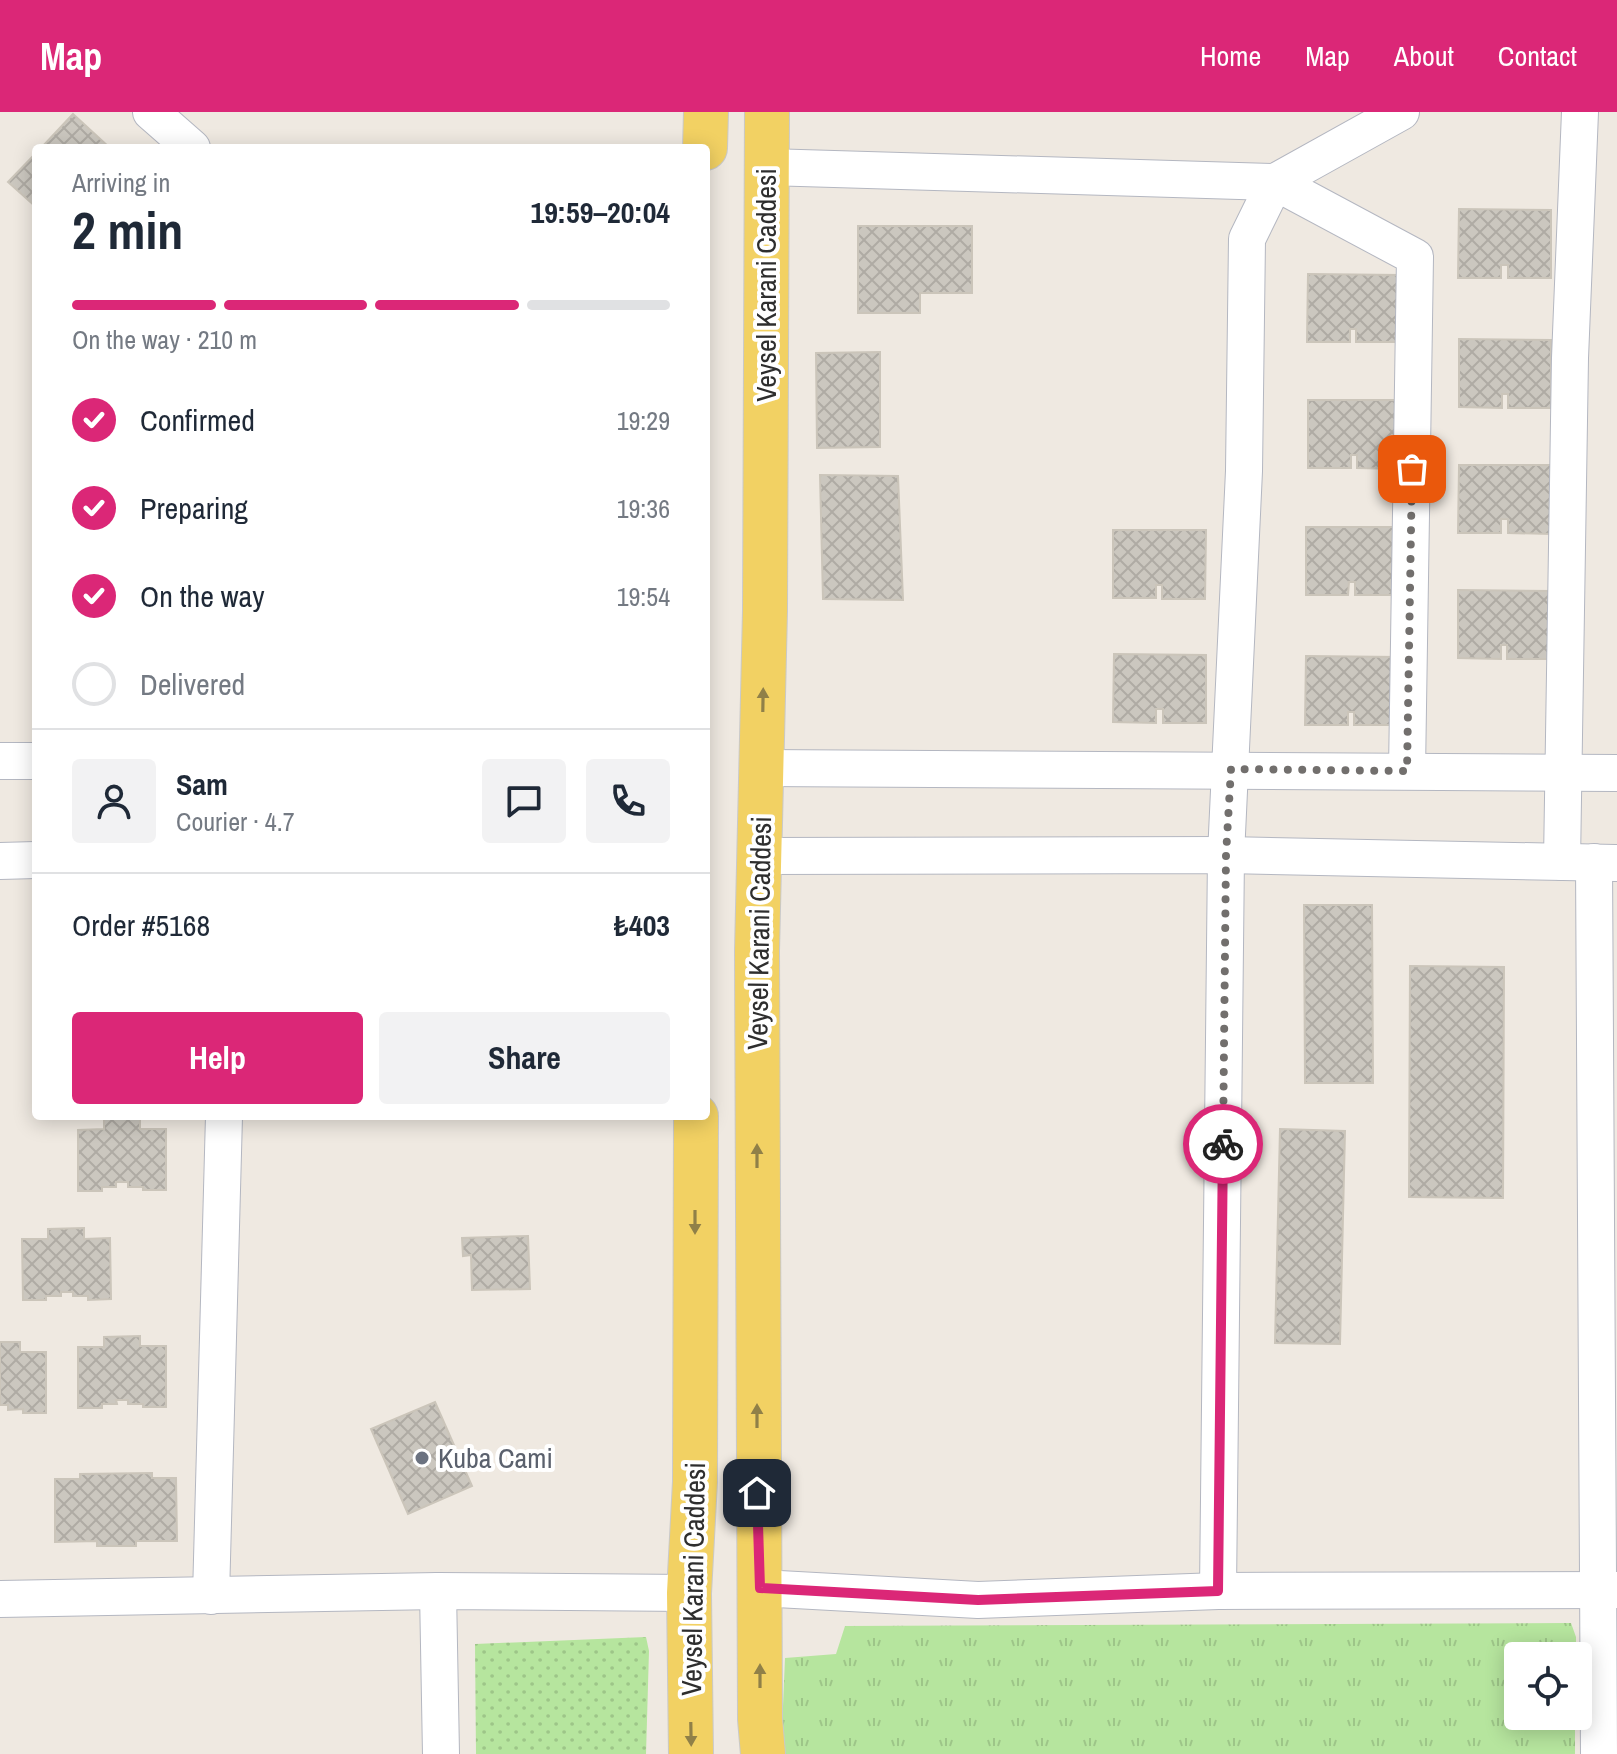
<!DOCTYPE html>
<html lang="en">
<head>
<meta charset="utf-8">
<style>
  :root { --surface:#fff; --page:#f2f2f3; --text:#1f2937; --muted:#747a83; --line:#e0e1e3; --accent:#db2777 }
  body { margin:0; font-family:"Archivo Narrow",sans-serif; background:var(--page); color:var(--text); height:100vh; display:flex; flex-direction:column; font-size:30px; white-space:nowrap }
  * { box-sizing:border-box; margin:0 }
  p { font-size:26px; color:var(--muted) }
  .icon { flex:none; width:44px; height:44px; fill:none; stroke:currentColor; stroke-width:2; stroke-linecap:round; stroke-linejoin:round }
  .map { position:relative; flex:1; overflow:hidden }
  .details { position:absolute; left:32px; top:32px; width:678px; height:976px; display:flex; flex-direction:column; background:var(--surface); border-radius:8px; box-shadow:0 4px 20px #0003 }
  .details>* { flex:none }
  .controls { position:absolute; left:1504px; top:1530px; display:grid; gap:16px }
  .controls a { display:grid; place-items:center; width:88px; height:88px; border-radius:8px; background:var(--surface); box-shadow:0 4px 20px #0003; font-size:40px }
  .pin { position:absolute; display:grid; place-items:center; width:68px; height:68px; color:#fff; margin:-34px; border-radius:16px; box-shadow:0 4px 12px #0006 }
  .courier { position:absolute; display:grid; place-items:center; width:80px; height:80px; margin:-40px; border:6px solid #db2777; border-radius:50%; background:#fff; color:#222; box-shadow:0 2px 10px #0007 }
  .overview em { font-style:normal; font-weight:700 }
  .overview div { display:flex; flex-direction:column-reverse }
  .overview { display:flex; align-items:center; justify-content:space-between; height:136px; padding:0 40px }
  h1 { font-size:52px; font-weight:700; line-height:60px }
  .bar { display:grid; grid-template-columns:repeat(4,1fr); gap:12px 8px; align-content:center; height:96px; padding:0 40px }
  .bar i { height:10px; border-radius:6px; background:var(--line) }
  .bar .active { background:var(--accent) }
  .bar p { grid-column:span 4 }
  .line { display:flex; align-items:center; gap:20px; padding:0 40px; border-top:2px solid var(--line) }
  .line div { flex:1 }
  .round { display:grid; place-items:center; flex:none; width:84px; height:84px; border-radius:8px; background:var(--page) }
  ol { padding:0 40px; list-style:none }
  li { display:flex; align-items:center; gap:24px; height:88px }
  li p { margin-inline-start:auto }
  li .icon { padding:8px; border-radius:50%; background:var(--accent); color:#fff; stroke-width:4 }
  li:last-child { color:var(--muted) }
  li i { width:44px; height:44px; border:4px solid var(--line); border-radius:50% }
  .primary-button { display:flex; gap:16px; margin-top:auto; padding:16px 40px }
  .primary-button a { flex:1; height:92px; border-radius:8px; background:var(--accent); color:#fff; font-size:32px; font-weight:700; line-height:92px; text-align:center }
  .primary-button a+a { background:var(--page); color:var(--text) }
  header { display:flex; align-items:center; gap:48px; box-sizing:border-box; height:112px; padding:0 40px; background:var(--accent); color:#fff }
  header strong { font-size:38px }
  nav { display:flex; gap:44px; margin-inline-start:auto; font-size:28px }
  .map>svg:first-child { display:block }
  .grass { fill:url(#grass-dots) }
  .park { fill:url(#park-tufts) }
  .building { fill:url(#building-cross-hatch); stroke:#cbc5ba; stroke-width:2 }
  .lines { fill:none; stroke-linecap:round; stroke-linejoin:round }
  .minor-casing { stroke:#b4b7c1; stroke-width:38 }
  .major-casing { stroke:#c9c9c9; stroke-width:46 }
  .minor { stroke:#fff; stroke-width:36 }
  .major { stroke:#f2d163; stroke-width:44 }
  .oneway { fill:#908048 }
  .done { stroke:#726f6d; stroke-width:8; stroke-dasharray:0 14.4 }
  .route { stroke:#db2777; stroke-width:10 }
  .worship-dot { fill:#6b7280; stroke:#fff; stroke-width:3 }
  .labels { text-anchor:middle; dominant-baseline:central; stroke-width:8; stroke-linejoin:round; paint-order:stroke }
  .street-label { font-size:28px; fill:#2e2e2e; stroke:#fff }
  .worship-label { font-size:28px; fill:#5b616d; stroke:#fff; text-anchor:start }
</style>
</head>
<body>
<header>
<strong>Map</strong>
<nav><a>Home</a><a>Map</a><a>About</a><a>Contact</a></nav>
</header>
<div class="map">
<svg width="1617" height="1642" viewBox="0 0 1617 1642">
  <defs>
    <pattern id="grass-dots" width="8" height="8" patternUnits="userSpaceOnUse" patternTransform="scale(2)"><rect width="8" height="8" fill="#b6e59e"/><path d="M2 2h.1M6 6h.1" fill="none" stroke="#9dc588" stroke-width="1.8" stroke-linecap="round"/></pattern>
    <pattern id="park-tufts" width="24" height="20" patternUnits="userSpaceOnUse" patternTransform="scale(2)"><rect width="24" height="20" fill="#b6e59e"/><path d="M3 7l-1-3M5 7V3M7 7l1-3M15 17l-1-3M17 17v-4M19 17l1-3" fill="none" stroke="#9dc588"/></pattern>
    <pattern id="building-cross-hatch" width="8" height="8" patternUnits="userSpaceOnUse" patternTransform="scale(2)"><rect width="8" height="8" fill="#cbc7bf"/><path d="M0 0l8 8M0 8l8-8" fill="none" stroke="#afaba4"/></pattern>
  </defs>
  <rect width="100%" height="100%" fill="#efe9e1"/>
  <polygon class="grass" points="646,1525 649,1539 646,1642 476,1642 475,1532"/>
  <polygon class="park" points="1571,1511 1576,1525 1576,1544 1518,1544 1518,1604 1575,1604 1575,1642 781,1642 785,1546 836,1542 845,1514"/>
  <g class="building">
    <polygon points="73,2 110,36 41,36"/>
    <polygon points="36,41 36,95 8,70"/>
    <polygon points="1459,97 1551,98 1551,166 1508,166 1508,153 1501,153 1501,166 1458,166"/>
    <polygon points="858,114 972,114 972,181 920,181 920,201 858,201"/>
    <polygon points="1308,162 1400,163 1399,230 1356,230 1356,217 1350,217 1350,230 1307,230"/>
    <polygon points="1459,227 1551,228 1551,296 1508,296 1508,282 1502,282 1502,296 1459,295"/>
    <polygon points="880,240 880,335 817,336 816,241"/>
    <polygon points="1308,288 1400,288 1400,357 1357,356 1357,343 1351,343 1351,356 1308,356"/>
    <polygon points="1459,353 1551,353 1551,422 1508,421 1508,407 1501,407 1501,421 1458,421"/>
    <polygon points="820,363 898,364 903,488 823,487"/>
    <polygon points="1306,415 1398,415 1398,483 1355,483 1355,470 1349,470 1348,483 1306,483"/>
    <polygon points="1113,418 1206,418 1205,487 1162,487 1162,473 1156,473 1156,486 1113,486"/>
    <polygon points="1458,478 1551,479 1550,547 1507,547 1507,533 1501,533 1501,547 1458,546"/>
    <polygon points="1114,542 1206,543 1206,611 1163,611 1163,597 1156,597 1156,611 1113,610"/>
    <polygon points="1306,544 1398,545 1397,613 1354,613 1354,600 1348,600 1348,613 1305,613"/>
    <polygon points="1304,793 1372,793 1373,971 1305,971"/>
    <polygon points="1410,854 1504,855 1503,1086 1409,1085"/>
    <polygon points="104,1007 140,1007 140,1017 166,1017 166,1078 143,1078 143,1075 128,1075 128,1070 116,1070 116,1075 102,1075 102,1079 78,1079 78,1018 104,1017"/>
    <polygon points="1280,1017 1345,1019 1340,1232 1275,1231"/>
    <polygon points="84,1116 84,1127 110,1126 111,1187 88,1188 88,1184 73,1184 73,1180 61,1180 61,1184 46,1184 46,1188 23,1188 22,1127 48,1127 48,1117"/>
    <polygon points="528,1124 530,1177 472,1178 471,1143 463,1144 462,1126"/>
    <polygon points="140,1224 140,1234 166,1234 166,1295 143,1295 143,1292 128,1292 128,1288 116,1288 117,1292 102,1292 102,1296 78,1296 78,1235 104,1235 104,1225"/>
    <polygon points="0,1230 20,1230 20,1240 46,1240 46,1301 23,1301 23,1297 8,1298 8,1293 0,1293"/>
    <polygon points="435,1290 472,1374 408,1402 371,1317"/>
    <polygon points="152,1361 152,1366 176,1366 177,1429 136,1429 136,1434 97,1434 97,1429 55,1430 55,1367 80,1367 80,1362"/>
  </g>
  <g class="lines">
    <defs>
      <g id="minor">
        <polyline points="151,0 192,36"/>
        <polyline points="767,55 1275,70 1415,145 1407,659"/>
        <polyline points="0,649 36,649"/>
        <polyline points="761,656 1617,661"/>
        <polyline points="759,744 1226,743 1615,751"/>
        <polyline points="0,749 36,748"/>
        <polyline points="1562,750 1570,246 1580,0"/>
        <polyline points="1594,750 1599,1642"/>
        <polyline points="760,1476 978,1488 1218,1479 1617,1478"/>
        <polyline points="438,1479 441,1642"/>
        <polyline points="1218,1479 1226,743 1244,359 1247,127 1275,70 1401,0"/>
        <polyline points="211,1484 224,1004"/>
        <polyline points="0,1487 438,1479 689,1481"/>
      </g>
      <g id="major">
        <polyline points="705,36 706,0"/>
        <polyline points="691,1642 689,1481 695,1370 696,1004"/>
        <polyline points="763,1642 760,1607 757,839 765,499 767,0"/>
      </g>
    </defs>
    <use href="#minor" class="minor-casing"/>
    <use href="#major" class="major-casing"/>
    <use href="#minor" class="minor"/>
    <use href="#major" class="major"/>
  </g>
  <defs><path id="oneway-solid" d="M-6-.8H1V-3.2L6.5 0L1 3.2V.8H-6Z" transform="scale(2)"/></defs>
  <g class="oneway">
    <use href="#oneway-solid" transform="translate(763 588) rotate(-89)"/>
    <use href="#oneway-solid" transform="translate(757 1044) rotate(-90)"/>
    <use href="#oneway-solid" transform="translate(695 1110) rotate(90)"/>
    <use href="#oneway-solid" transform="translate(757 1304) rotate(-90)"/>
    <use href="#oneway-solid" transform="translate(760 1564) rotate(-90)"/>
    <use href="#oneway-solid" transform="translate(691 1622) rotate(89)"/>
  </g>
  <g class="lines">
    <polyline class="done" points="1223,1032 1226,743 1231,657 1407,659 1412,357"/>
    <polyline class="route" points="757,1381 760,1476 978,1488 1218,1479 1223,1032"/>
  </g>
  <circle class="worship-dot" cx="422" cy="1346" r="8"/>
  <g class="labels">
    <g class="street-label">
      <text transform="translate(766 173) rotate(-90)">Veysel Karani Caddesi</text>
      <text transform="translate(759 821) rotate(-89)">Veysel Karani Caddesi</text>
      <text transform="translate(693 1467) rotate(-89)">Veysel Karani Caddesi</text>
    </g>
    <g class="worship-label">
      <text x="438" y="1346">Kuba Cami</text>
    </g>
  </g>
</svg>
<div class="controls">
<a><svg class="icon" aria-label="locate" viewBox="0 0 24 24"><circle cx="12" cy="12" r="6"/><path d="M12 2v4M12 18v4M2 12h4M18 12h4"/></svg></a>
</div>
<div class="pin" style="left:1412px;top:357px;background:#ea580c"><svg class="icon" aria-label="bag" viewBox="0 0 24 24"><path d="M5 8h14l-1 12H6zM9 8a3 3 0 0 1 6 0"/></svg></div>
<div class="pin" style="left:757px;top:1381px;background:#1f2937"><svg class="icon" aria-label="home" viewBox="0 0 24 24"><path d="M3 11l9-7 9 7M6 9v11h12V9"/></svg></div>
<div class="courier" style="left:1223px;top:1032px"><svg class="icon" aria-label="bike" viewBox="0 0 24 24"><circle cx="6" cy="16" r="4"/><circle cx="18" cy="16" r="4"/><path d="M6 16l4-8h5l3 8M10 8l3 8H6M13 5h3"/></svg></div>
<section class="details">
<div class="overview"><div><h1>2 min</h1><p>Arriving in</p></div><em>19:59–20:04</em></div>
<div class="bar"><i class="active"></i><i class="active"></i><i class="active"></i><i></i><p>On the way · 210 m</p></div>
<ol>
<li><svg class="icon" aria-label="check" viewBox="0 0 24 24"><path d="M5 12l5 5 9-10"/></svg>Confirmed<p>19:29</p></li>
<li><svg class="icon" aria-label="check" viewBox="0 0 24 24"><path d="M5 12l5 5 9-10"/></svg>Preparing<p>19:36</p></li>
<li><svg class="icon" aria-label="check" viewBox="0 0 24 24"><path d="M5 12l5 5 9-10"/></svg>On the way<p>19:54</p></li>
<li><i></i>Delivered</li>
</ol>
<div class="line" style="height:144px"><a class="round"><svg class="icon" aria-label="person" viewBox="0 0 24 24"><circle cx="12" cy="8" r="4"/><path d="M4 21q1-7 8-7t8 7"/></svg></a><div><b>Sam</b><p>Courier · 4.7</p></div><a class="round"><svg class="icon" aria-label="chat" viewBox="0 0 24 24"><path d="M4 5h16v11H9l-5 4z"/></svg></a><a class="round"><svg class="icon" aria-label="phone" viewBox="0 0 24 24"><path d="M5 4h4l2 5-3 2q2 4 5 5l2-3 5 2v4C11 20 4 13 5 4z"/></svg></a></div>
<div class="line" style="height:104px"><div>Order #5168</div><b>₺403</b></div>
<div class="primary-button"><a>Help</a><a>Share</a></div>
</section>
</div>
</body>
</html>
